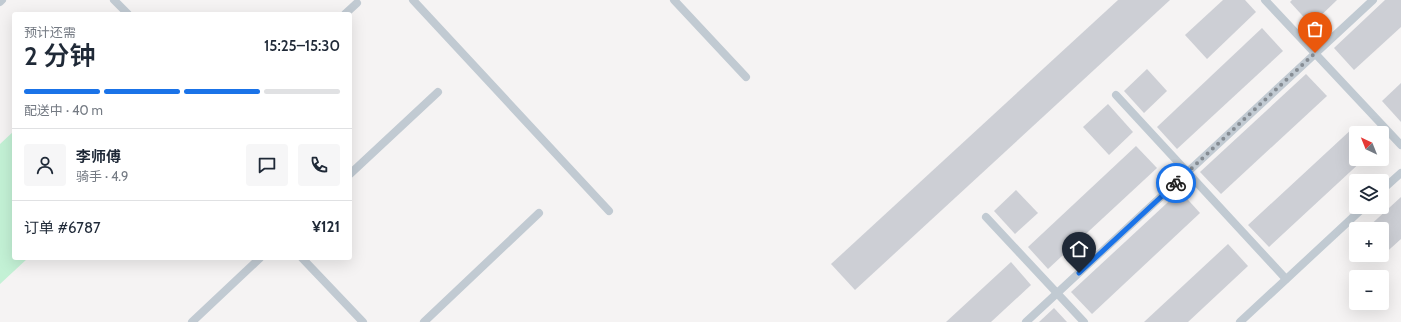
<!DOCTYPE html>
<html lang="zh">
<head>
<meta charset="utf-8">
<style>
  :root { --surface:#fff; --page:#f6f6f7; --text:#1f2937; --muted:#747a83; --line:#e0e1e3; --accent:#1a73e8 }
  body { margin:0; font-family:Cabin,"Noto Sans SC",sans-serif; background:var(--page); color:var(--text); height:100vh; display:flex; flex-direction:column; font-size:15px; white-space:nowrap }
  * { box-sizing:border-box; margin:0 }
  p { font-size:13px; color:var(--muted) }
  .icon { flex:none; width:22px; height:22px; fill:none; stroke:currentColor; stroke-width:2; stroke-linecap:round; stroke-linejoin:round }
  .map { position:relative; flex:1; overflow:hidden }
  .drawer { position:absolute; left:12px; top:12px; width:340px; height:248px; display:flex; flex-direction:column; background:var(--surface); border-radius:4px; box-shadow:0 4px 16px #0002 }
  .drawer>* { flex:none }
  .needle { width:26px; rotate:317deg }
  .fabs { position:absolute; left:1349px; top:126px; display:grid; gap:8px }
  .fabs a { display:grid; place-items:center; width:40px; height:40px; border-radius:4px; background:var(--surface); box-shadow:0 4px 16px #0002; font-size:20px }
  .pin { position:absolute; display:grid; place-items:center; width:34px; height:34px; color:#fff; margin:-41px -17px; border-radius:50% 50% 50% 0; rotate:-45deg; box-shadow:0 0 4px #0007 }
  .pin .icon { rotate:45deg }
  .courier { position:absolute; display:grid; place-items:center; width:40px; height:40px; margin:-20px; border:3px solid #1a73e8; border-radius:50%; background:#fff; color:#222; box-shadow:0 1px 5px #0007 }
  .head em { font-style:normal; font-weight:600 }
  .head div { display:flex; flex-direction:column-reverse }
  .head { display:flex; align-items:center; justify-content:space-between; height:68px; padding:0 12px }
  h1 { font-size:26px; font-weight:600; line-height:30px }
  .bar { display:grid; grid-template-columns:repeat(4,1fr); gap:6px 4px; align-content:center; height:48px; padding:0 12px }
  .bar i { height:5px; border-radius:3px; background:var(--line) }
  .bar .current { background:var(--accent) }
  .bar p { grid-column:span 4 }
  .line { display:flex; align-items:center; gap:10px; padding:0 12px; border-top:1px solid var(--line) }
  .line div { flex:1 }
  .round { display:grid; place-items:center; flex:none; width:42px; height:42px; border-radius:4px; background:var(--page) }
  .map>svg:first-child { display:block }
  .green { fill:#c3f1d5 }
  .building { fill:#cdcfd5 }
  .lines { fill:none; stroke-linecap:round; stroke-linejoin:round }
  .lane { stroke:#c1cad2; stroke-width:8 }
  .done { stroke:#868d94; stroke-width:4; stroke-dasharray:0 7.2 }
  .route { stroke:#1a73e8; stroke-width:5 }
</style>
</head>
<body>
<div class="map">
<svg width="1401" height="322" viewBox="0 0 1401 322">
  <rect width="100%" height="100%" fill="#f5f3f3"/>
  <polygon class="green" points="14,131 14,258 28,258 0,284 0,144"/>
  <g class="building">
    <polygon points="1118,0 1170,0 855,290 831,264"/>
    <polygon points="1223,0 1245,0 1256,12 1207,59 1185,35"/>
    <polygon points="1292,0 1337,0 1311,25 1290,2"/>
    <polygon points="1385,0 1401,0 1401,27 1354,70 1334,48"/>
    <polygon points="1262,28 1283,51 1177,149 1157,127"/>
    <polygon points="1147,69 1167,91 1144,113 1124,91"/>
    <polygon points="1306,74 1327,96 1221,194 1200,172"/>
    <polygon points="1401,83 1401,122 1382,101"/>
    <polygon points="1108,104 1133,132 1109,155 1083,127"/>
    <polygon points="1354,127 1360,133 1356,133 1356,159 1364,159 1269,247 1248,225"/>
    <polygon points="1136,146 1157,168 1048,269 1028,247"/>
    <polygon points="1016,190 1038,213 1015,234 994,211"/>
    <polygon points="1180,191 1200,213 1092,314 1071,292"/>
    <polygon points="1401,197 1401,239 1381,257 1380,255 1382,255 1382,229 1366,229"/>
    <polygon points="1228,244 1248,266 1188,322 1144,322"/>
    <polygon points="1011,262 1031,285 991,322 946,322"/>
    <polygon points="1054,308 1067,322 1039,322"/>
  </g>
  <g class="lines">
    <g class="lane">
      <polyline points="114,0 128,14"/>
      <polyline points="413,0 609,211"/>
      <polyline points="674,0 746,77"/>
      <polyline points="1265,0 1401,145"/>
      <polyline points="0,2 2,0"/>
      <polyline points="345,14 357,3"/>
      <polyline points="1116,95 1286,279"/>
      <polyline points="350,174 438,92"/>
      <polyline points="1382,190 1401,173"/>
      <polyline points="986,217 1084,322"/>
      <polyline points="302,258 363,322"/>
      <polyline points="192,322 260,258"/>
      <polyline points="424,322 539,213"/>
      <polyline points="1026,322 1373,0"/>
      <polyline points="1240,322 1364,207"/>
    </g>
  </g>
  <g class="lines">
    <polyline class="done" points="1176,183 1315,53"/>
    <polyline class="route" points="1079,273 1176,183"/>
  </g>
</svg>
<div class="fabs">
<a><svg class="needle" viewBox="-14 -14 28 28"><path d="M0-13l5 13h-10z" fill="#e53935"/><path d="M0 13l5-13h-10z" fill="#747a83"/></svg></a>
<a><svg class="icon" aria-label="layers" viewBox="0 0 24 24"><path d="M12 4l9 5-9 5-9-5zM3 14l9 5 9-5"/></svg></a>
<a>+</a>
<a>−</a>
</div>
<div class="pin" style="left:1315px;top:53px;background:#ea580c"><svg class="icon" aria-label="bag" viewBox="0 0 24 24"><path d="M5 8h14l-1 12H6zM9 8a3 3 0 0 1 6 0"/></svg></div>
<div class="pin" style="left:1079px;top:273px;background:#1f2937"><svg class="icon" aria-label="home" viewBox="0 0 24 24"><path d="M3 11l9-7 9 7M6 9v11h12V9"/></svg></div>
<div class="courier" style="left:1176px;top:183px"><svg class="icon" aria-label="bike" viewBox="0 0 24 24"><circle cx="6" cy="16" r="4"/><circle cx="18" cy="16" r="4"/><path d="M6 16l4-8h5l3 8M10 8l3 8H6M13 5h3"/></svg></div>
<section class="drawer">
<div class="head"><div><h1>2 分钟</h1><p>预计还需</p></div><em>15:25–15:30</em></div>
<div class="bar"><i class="current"></i><i class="current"></i><i class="current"></i><i></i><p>配送中 · 40 m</p></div>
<div class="line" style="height:72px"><a class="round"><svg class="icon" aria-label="person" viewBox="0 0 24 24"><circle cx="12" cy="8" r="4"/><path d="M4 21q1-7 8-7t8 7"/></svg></a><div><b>李师傅</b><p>骑手 · 4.9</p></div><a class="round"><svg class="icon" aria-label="chat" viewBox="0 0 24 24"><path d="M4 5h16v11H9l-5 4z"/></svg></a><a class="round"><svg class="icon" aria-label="phone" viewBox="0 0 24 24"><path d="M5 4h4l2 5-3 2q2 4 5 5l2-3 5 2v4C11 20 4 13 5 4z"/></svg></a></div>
<div class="line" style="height:52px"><div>订单 #6787</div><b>¥121</b></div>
</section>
</div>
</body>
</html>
